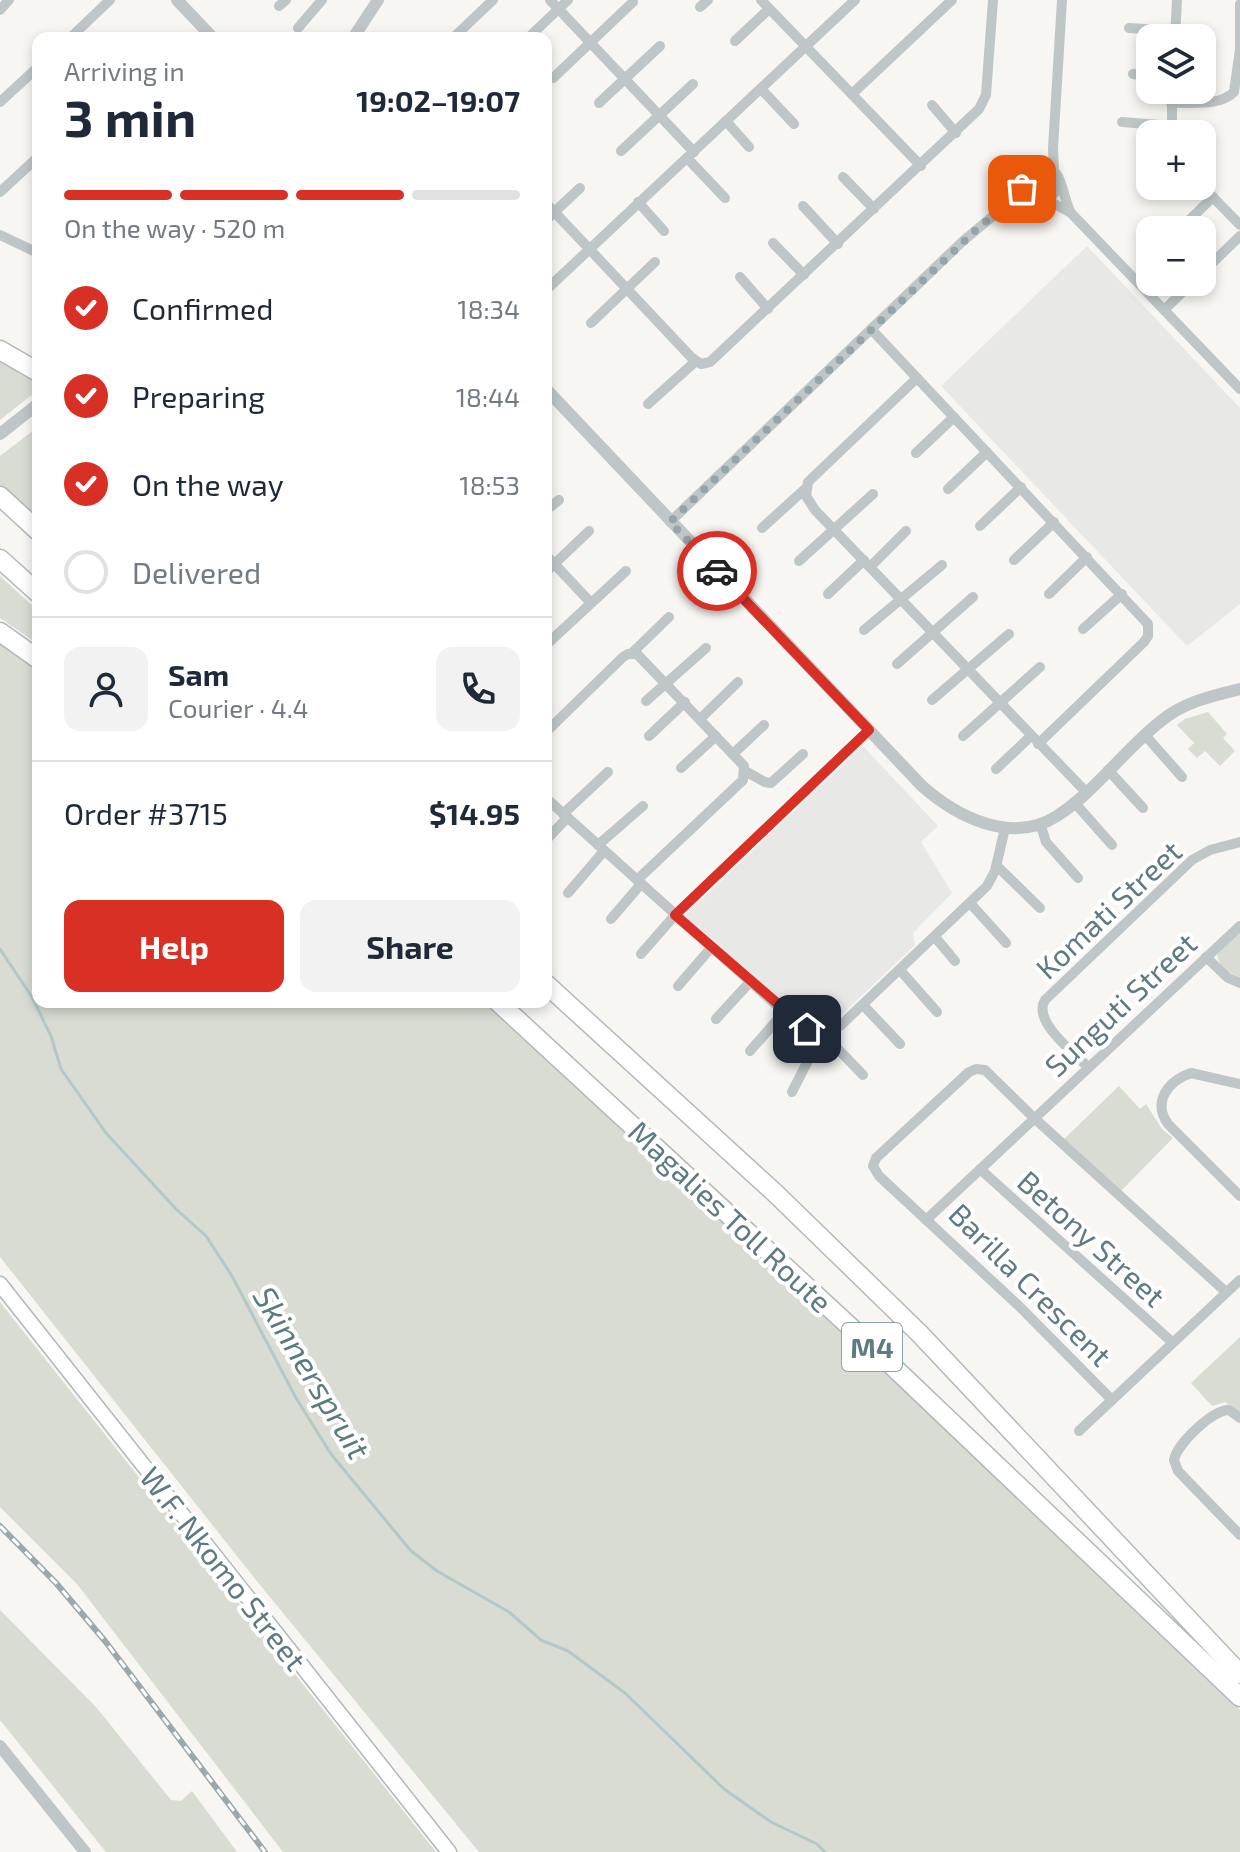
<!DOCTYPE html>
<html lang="en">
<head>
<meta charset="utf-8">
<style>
  :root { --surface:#fff; --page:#f2f2f3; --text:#1f2937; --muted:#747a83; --line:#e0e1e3; --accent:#d93025 }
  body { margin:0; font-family:"Exo 2",sans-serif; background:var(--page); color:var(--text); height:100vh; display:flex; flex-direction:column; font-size:30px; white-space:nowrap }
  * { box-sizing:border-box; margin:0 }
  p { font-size:26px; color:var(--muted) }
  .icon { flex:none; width:44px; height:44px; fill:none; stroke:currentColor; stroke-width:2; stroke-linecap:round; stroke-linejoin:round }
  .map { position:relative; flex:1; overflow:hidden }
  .drawer { position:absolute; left:32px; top:32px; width:520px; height:976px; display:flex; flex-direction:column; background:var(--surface); border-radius:16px; box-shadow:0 4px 12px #0003 }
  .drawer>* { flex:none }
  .tools { position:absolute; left:1136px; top:24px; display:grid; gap:16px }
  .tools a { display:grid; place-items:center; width:80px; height:80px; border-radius:16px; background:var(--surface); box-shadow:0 4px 12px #0003; font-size:40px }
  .pin { position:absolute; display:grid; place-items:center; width:68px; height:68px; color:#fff; margin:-34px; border-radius:16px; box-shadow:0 4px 12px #0006 }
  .courier { position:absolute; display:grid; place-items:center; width:80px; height:80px; margin:-40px; border:6px solid #d93025; border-radius:50%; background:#fff; color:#222; box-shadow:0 2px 10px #0007 }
  .headline em { font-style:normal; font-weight:700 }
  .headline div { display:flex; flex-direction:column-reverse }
  .headline { display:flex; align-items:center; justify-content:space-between; height:136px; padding:0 32px }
  h1 { font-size:52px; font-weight:700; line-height:60px }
  .bar { display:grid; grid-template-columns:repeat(4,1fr); gap:12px 8px; align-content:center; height:96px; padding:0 32px }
  .bar i { height:10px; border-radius:6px; background:var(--line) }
  .bar .selected { background:var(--accent) }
  .bar p { grid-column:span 4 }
  .line { display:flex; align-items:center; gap:20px; padding:0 32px; border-top:2px solid var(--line) }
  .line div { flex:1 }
  .round { display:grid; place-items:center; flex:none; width:84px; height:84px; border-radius:16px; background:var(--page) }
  ol { padding:0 32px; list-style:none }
  li { display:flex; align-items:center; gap:24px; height:88px }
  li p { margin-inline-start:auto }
  li .icon { padding:8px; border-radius:50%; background:var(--accent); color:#fff; stroke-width:4 }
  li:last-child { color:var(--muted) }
  li i { width:44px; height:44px; border:4px solid var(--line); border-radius:50% }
  .action { display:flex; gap:16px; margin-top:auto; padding:16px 32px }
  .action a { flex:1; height:92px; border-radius:16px; background:var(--accent); color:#fff; font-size:32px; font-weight:700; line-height:92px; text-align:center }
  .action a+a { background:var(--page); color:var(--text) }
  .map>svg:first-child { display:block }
  .built { fill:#e8e8e7 }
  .green { fill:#d8dcd2 }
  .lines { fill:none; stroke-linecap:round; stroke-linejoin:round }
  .stream { stroke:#b4c8c8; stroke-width:3 }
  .secondary-casing { stroke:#afb9bb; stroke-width:17 }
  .motorway-casing { stroke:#b2b9bb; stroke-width:21 }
  .minor { stroke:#bfc6c8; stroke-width:10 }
  .tertiary { stroke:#bfc6c8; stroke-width:12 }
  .secondary { stroke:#fff; stroke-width:14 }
  .motorway { stroke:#fff; stroke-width:18 }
  .rail-casing { stroke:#9ca8ab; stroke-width:6 }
  .rail { stroke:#fff; stroke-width:3; stroke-dasharray:9; stroke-linecap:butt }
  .done { stroke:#94a5a9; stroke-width:8; stroke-dasharray:0 14.4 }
  .route { stroke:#d93025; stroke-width:10 }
  .labels { text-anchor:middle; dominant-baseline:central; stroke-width:8; stroke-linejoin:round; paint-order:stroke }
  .shield { fill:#fff; stroke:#8fa2a7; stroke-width:2 }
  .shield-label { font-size:28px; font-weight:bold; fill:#5f7a81 }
  .street-label { font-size:30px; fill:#5f7a81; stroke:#fff }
  .water-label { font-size:32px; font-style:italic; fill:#5a7c7c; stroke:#fff }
</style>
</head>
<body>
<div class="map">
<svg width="1240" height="1852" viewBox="0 0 1240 1852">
  <rect width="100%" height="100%" fill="#f7f6f3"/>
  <g class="built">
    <polygon points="1087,246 1240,408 1240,604 1187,646 941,386"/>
    <polygon points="863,746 938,826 921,842 952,893 913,933 915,945 836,1020 803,1022 688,920 686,914"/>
  </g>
  <g class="green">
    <polygon points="0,357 38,381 38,390 0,420"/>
    <polygon points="38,427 38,521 0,486 0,456"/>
    <polygon points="0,576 38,611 38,644 0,618"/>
    <polygon points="0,637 38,663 38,1002 484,1002 1049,1523 1240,1710 1240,1852 479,1852 256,1580 0,1257"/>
    <polygon points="1208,712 1227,734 1223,738 1235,751 1220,766 1205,751 1197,758 1188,749 1194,743 1177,725 1185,719"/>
    <path d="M1240,932V977C1228,973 1217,966 1217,952Z"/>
    <polygon points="1119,1086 1140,1109 1146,1104 1162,1129 1173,1138 1121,1191 1064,1139"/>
    <polygon points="0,1302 436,1852 283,1852 77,1584 0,1507"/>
    <polygon points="1240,1337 1240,1413 1225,1402 1212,1406 1191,1383"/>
    <polygon points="0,1610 96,1707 171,1800 181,1801 192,1791 237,1852 106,1852 0,1720"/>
  </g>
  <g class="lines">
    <polyline class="stream" points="0,949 32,997 51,1036 61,1069 106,1133 176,1209 206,1236 232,1276 296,1398 331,1454 411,1551 437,1571 509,1612 541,1640 568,1651 625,1693 724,1789 771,1822 817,1844 825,1852"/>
    <defs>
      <polyline id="secondary" points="0,1284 449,1852"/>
      <g id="motorway">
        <polyline points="0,350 38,372"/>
        <polyline points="0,496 38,531"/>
        <polyline points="0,559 38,593"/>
        <polyline points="0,632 38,659"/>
        <polyline points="546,984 775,1193 920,1334 1240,1674"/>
        <polyline points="498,1002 885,1359 1240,1697"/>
      </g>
    </defs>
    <use href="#secondary" class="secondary-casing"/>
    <use href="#motorway" class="motorway-casing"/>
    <g class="minor">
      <polyline points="550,0 694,152"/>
      <polyline points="761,0 921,166"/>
      <polyline points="279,6 286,0"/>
      <polyline points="700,7 708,0"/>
      <polyline points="0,10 9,0"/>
      <polyline points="298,28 322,0"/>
      <polyline points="1129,28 1176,31"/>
      <polyline points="70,38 110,0"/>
      <polyline points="453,38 493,0"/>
      <polyline points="528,38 568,0"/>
      <polyline points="1175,38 1177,0"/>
      <polyline points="735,41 769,9"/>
      <polyline points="1133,74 1150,76"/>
      <polyline points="553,78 633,2"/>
      <polyline points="761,89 794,124"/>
      <polyline points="852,94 952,0"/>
      <polyline points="0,102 38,67"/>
      <polyline points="599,103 660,46"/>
      <path d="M1171,103C1191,102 1219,107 1234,92L1240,49V4"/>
      <polyline points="932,105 956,133"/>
      <polyline points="726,121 749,147"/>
      <polyline points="1122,122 1172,126"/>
      <polyline points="1172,134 1172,90"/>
      <polyline points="621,151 693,84"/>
      <polyline points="687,158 725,198"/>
      <polyline points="1054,170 1053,148 1062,0"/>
      <polyline points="843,177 874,209"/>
      <polyline points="1202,186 1240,225"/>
      <path d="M1060,187L1052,196L1039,197L1030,190L1029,179L1038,167C1063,164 1061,192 1070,211"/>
      <polyline points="1151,189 1154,186"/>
      <polyline points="0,192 38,157"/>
      <polyline points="1044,198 1071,213 1240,389"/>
      <polyline points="638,202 664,231"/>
      <polyline points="546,203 691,357 701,364 710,362 979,109 986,95 993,0"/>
      <polyline points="803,206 838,244"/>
      <polyline points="546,220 580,188"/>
      <polyline points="1180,229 1213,197"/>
      <polyline points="0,235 38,253"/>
      <polyline points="773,243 804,275"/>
      <polyline points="1202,273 1240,236"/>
      <polyline points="740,277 768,309"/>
      <polyline points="546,290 855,0"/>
      <polyline points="1164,310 1193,282"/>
      <polyline points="591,323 655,262"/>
      <polyline points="871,329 1148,624 1148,636 1144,642 1038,744"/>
      <polyline points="917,378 808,482 806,496 815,510 1086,792"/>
      <polyline points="648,404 696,361"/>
      <polyline points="916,453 954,417"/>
      <polyline points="948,489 987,452"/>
      <polyline points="546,510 559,500"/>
      <polyline points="670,522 963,241 1011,201 1028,183"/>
      <polyline points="980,526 1021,487"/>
      <polyline points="762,528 805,489"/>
      <polyline points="546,555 591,603"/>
      <polyline points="1014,560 1054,522"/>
      <polyline points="799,561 873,494"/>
      <polyline points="870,567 906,531"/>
      <polyline points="546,572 589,531"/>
      <polyline points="828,594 864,560"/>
      <polyline points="1049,594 1087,557"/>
      <polyline points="1083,629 1122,594"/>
      <polyline points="864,630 942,565"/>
      <polyline points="546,645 626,571"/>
      <polyline points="632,653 669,617"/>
      <polyline points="897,664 973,597"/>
      <polyline points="932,700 1009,634"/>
      <polyline points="646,701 706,648"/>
      <polyline points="700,719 738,682"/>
      <polyline points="546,732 623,657 628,654 637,654 744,766 743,780 637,880"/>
      <polyline points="1145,735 1182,777"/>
      <polyline points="649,736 685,702"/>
      <polyline points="963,736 1040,667"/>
      <polyline points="733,754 764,725"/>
      <polyline points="681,768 716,736"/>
      <polyline points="996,769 1031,736"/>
      <polyline points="1108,770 1143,808"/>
      <polyline points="745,771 765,782 771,783 803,754"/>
      <path d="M546,798L774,1003C797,1021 810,1041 840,1026L987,886L995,871L1005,828"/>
      <polyline points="1074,802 1112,845"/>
      <polyline points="563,814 608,772"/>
      <polyline points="1040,823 1046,842 1078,878"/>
      <polyline points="546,840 567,818"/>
      <polyline points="598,845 643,806"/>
      <polyline points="997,866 1040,908"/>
      <polyline points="568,893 604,851"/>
      <polyline points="970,903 1006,943"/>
      <polyline points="611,919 641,884"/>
      <polyline points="935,937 955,961"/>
      <polyline points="641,954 675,915 869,730"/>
      <polyline points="1206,957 1228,978 1240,983"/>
      <polyline points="900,970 937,1012"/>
      <polyline points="678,986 711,948"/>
      <polyline points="863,1005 900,1044"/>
      <polyline points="716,1019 750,982"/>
      <polyline points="826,1032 835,1046 863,1075"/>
      <polyline points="750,1051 785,1011"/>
      <path d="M1087,1066C1073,1052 1032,1021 1045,1000L1192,860L1210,850L1240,842"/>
      <path d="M1240,1084L1191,1073C1168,1081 1152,1102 1168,1124L1240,1196"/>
      <polyline points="792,1092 822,1033"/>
      <polyline points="980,1169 1172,1342"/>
      <polyline points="926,1220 1240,926"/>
      <polyline points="1112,1400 1020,1307 879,1176 873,1166 876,1158 969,1072 976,1069 985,1070 1033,1117 1226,1292"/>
      <path d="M1240,1418L1229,1410C1212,1410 1177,1444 1174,1460L1178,1471L1240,1535"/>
      <polyline points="1079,1431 1240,1280"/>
    </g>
    <g class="tertiary">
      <polyline points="177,0 213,38"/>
      <polyline points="353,38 378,0"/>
      <path d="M546,389L922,786C957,817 1012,845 1057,816C1096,791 1124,750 1161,721C1184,702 1212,696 1240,689"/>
      <polyline points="0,434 38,404"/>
      <polyline points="0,1746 85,1852"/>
    </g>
    <use href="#secondary" class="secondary"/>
    <use href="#motorway" class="motorway"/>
    <defs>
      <polyline id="rail" points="0,1526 56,1583 105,1641 265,1852"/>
    </defs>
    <use href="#rail" class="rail-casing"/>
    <use href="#rail" class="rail"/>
  </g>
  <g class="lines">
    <polyline class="done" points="717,571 670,522 978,228 1011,201 1035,195 1028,183 1022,189"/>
    <polyline class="route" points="717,571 869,730 675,915 807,1029"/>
  </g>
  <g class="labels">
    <rect class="shield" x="842" y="1323" width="60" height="48" rx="6"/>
    <g class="shield-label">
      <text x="872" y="1347">M4</text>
    </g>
    <g class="street-label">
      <text transform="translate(1108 909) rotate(-43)">Komati Street</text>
      <text transform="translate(1120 1004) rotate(-43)">Sunguti Street</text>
      <text transform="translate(731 1216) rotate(43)">Magalies Toll Route</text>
      <text transform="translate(1092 1238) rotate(42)">Betony Street</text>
      <text transform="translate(1031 1284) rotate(45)">Barilla Crescent</text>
      <text transform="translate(224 1568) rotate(52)">W.F. Nkomo Street</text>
    </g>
    <g class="water-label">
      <text transform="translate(313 1372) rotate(59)">Skinnerspruit</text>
    </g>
  </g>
</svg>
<div class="tools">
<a><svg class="icon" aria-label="layers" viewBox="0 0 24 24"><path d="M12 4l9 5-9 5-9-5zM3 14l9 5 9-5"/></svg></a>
<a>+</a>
<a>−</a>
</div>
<div class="pin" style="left:1022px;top:189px;background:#ea580c"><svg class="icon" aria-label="bag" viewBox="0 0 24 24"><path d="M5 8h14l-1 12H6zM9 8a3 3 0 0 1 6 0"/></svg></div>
<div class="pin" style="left:807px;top:1029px;background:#1f2937"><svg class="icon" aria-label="home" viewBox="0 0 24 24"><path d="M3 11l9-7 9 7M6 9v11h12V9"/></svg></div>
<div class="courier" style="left:717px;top:571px"><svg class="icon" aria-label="car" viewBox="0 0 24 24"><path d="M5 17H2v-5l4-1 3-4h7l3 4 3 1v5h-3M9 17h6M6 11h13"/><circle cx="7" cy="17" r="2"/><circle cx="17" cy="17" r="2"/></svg></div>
<section class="drawer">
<div class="headline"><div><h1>3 min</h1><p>Arriving in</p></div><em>19:02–19:07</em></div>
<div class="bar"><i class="selected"></i><i class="selected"></i><i class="selected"></i><i></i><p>On the way · 520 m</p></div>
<ol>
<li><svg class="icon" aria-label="check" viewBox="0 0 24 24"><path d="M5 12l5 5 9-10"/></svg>Confirmed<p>18:34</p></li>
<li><svg class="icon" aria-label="check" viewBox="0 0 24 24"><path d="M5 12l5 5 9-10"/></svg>Preparing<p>18:44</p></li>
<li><svg class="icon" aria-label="check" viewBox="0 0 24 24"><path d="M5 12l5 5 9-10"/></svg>On the way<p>18:53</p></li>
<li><i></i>Delivered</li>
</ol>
<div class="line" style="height:144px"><a class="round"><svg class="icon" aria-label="person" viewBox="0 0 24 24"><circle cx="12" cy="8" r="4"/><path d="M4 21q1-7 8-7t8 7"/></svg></a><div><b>Sam</b><p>Courier · 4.4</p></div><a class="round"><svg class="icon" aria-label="phone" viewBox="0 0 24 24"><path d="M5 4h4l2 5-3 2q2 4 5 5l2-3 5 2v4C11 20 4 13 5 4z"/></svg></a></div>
<div class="line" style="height:104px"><div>Order #3715</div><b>$14.95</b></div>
<div class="action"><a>Help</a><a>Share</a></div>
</section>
</div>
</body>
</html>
